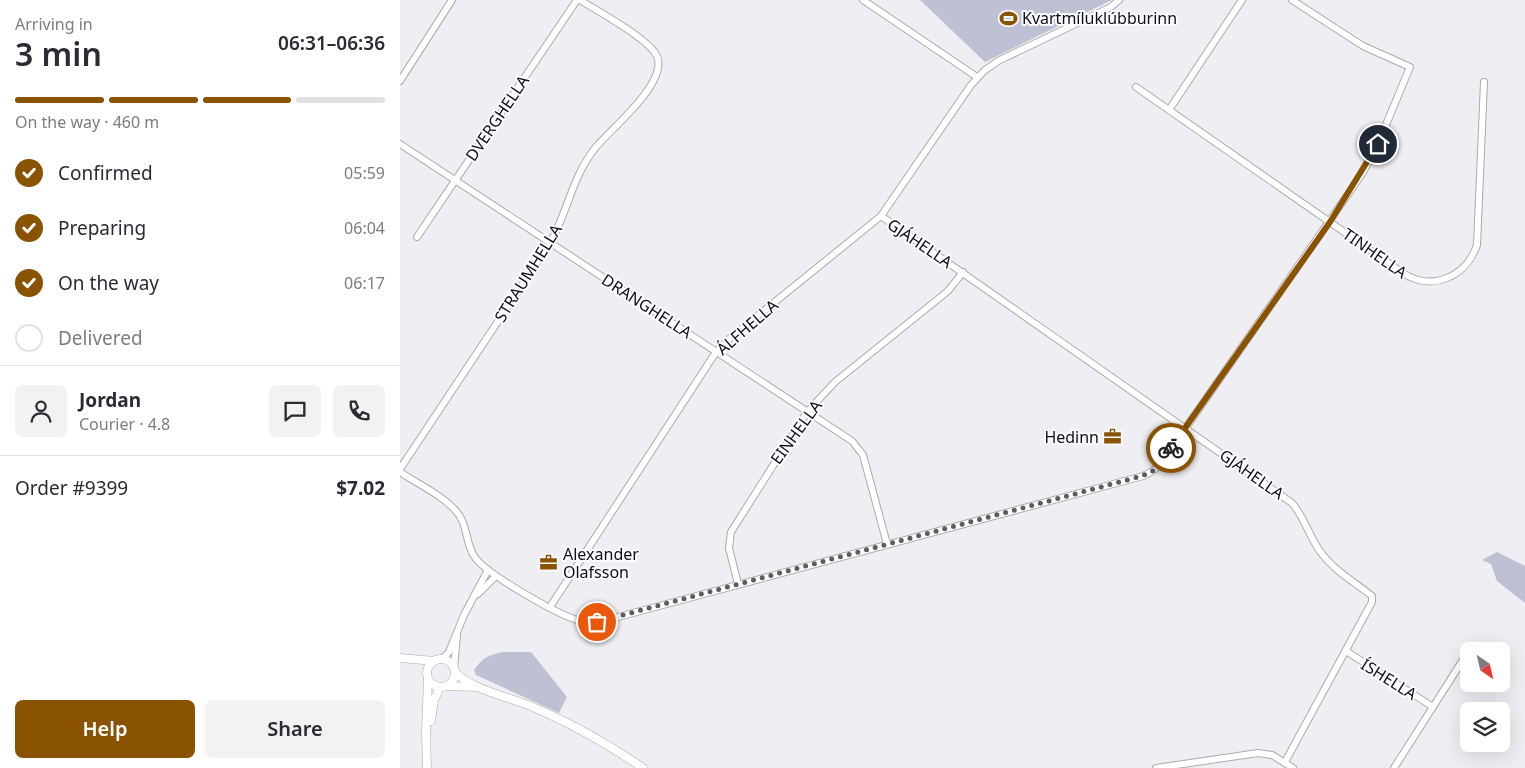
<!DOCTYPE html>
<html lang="en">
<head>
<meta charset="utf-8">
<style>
  :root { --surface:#fff; --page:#f2f2f3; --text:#2b2b33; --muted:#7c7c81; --line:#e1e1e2; --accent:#895301 }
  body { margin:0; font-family:"Noto Sans",sans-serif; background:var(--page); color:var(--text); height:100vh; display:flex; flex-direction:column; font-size:19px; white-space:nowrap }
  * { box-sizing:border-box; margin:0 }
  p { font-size:16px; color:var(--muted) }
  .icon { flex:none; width:28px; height:28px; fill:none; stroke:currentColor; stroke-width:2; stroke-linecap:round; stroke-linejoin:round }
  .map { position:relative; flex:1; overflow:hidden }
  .drawer { display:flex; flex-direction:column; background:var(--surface); width:400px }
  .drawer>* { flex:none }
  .needle { width:32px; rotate:146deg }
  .controls { position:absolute; left:1060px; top:642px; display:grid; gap:10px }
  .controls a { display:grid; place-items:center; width:50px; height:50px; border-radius:8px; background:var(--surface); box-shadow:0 5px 20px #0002; font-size:25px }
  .pin { position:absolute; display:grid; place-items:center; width:42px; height:42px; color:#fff; margin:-21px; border:2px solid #fff; border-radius:50%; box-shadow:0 1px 5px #0007 }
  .courier { position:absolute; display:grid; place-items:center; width:50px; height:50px; margin:-25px; border:4px solid #895301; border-radius:50%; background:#fff; color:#222; box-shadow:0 1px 6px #0007 }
  .overview em { font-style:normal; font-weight:600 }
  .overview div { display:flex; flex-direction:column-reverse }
  .overview { display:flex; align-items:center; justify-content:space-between; height:85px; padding:0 15px }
  h1 { font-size:32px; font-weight:600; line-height:38px }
  .bar { display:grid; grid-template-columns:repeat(4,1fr); gap:8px 5px; align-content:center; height:60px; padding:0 15px }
  .bar i { height:6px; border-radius:4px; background:var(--line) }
  .bar .current { background:var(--accent) }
  .bar p { grid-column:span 4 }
  .line { display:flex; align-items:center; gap:12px; padding:0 15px; border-top:1px solid var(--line) }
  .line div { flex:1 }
  .round { display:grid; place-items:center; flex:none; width:52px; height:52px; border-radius:8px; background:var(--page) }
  ol { padding:0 15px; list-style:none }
  li { display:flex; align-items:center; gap:15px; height:55px }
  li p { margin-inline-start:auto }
  li .icon { padding:5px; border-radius:50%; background:var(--accent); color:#fff; stroke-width:4 }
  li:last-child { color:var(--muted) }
  li i { width:28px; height:28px; border:2px solid var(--line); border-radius:50% }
  .action { display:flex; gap:10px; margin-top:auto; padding:10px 15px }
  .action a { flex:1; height:58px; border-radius:8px; background:var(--accent); color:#fff; font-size:20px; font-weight:600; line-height:58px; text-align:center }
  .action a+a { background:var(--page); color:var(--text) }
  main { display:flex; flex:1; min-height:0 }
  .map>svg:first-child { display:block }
  .green { fill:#bec1d3 }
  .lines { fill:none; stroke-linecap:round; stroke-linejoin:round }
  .minor-casing { stroke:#aaabaf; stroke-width:8 }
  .major-casing { stroke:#aaabaf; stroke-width:9 }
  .minor { stroke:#fff; stroke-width:6 }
  .major { stroke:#fff; stroke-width:8 }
  .done { stroke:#5d5d60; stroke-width:5; stroke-dasharray:0 9 }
  .route { stroke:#895301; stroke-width:6 }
  .labels { text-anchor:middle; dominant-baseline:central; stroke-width:4; stroke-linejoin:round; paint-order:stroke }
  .poi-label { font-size:16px; fill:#0f0f11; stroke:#fbfcff; text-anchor:start }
  .street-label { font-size:16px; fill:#0f0f11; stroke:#fbfcff }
</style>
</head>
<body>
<main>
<section class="drawer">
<div class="overview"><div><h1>3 min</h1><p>Arriving in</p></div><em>06:31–06:36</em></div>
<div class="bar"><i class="current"></i><i class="current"></i><i class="current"></i><i></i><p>On the way · 460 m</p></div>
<ol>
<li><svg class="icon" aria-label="check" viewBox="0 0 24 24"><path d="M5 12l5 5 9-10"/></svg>Confirmed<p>05:59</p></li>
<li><svg class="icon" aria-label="check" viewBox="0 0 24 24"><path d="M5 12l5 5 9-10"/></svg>Preparing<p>06:04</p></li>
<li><svg class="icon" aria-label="check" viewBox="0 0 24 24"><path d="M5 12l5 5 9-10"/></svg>On the way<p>06:17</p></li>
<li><i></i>Delivered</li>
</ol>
<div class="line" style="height:90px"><a class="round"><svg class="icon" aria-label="person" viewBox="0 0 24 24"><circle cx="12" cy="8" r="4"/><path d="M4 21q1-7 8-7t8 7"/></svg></a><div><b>Jordan</b><p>Courier · 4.8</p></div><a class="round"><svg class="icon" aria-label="chat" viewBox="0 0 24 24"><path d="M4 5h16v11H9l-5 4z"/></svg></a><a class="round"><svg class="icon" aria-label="phone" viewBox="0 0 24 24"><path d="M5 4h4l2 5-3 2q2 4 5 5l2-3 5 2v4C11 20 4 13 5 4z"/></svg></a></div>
<div class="line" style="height:65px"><div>Order #9399</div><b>$7.02</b></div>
<div class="action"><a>Help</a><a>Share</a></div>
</section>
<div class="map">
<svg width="1125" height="768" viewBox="0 0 1125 768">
  <rect width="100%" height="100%" fill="#eeeef3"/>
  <g class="green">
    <polygon points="520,0 712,0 585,62"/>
    <polygon points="1097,552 1125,566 1125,603 1097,581 1091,564 1082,560"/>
    <path d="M104,652H131L167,697L159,713L76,675L74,670C82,658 90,654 104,652Z"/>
  </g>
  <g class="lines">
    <defs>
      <g id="minor">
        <polyline points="463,0 577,77"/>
        <polyline points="0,81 52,0"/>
        <path d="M736,87L1003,273C1032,292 1066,277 1077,245L1084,82"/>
        <polyline points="769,110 842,0"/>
        <polyline points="0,144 452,441 463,455 487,544"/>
        <path d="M481,216L892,503C904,517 909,535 919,550C933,570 953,581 972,596V602L885,762"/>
        <polyline points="17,237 177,0"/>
        <path d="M0,469L150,243C168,212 172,176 196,147C212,128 264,86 258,59C254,41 197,11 180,0"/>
        <path d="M0,472C18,484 42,495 56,511C68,524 65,542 74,556C84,573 157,614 177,620C187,622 197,622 207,620L743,476L753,471L762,462L962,174L978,144L1010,67L963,46L892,0"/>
        <polyline points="338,584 329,548 331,532 407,412 435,382 548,291 563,272"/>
        <polyline points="78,594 96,576"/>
        <polyline points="150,607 316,352 329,339 481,216 571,85 584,71 598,61 711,7 719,0"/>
        <polyline points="946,651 1033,707"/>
        <polyline points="42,659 49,652 64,615 88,570"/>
        <polyline points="54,668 57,635"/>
        <polyline points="756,768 858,753 872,755 893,768"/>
        <polyline points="994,768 1068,652"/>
      </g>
      <g id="major">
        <polyline points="0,658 35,661"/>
        <circle cx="41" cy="673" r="14"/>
        <path d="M55,672C73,691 111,697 135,708C173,724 209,745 243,768"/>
        <polyline points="47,686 77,687"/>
        <polyline points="31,721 34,700 40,687"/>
        <polyline points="27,768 26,732 28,679"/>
      </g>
    </defs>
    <use href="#minor" class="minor-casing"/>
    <use href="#major" class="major-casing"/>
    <use href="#minor" class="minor"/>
    <use href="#major" class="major"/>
  </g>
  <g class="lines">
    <polyline class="done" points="197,622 742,476 753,471 771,448"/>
    <polyline class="route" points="771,448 930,222 978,144"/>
  </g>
  <defs>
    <symbol id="stadium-bare" viewBox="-9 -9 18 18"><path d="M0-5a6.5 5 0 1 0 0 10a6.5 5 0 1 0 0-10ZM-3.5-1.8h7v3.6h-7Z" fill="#895301" stroke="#fbfcff" stroke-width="2.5" paint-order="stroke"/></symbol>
    <symbol id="office-bare" viewBox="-9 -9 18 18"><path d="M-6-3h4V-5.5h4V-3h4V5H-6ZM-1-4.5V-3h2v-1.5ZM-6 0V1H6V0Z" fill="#895301" stroke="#fbfcff" stroke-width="2.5" paint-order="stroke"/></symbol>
  </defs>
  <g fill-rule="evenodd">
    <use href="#stadium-bare" x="596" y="6" width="25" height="25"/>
    <use href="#office-bare" x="700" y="424" width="25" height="25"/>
    <use href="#office-bare" x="136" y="550" width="25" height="25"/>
  </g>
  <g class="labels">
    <g class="poi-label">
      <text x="622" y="18">Kvartmíluklúbburinn</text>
      <text x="699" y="437" text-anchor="end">Hedinn</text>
      <text x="163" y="554">Alexander<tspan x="163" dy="18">Olafsson</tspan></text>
    </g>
    <g class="street-label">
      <text transform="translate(97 118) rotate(-56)">DVERGHELLA</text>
      <text transform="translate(520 243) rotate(34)">GJÁHELLA</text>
      <text transform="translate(975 253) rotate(35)">TINHELLA</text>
      <text transform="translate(128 273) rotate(-58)">STRAUMHELLA</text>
      <text transform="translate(247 306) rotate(33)">DRANGHELLA</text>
      <text transform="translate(347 327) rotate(-41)">ÁLFHELLA</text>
      <text transform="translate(396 432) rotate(-54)">EINHELLA</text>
      <text transform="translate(852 474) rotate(35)">GJÁHELLA</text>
      <text transform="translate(989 679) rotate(32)">ÍSHELLA</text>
    </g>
  </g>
</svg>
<div class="controls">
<a><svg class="needle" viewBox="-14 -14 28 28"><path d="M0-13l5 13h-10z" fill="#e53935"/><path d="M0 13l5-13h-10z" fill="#7c7c81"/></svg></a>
<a><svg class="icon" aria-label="layers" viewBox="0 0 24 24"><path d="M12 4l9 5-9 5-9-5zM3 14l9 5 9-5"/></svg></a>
</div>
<div class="pin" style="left:197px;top:622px;background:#ea580c"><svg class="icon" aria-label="bag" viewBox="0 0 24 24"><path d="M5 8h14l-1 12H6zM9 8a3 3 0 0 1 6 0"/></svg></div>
<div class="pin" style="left:978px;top:144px;background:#1f2937"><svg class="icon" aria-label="home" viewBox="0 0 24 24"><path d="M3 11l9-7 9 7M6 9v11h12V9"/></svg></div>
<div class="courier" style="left:771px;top:448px"><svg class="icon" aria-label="bike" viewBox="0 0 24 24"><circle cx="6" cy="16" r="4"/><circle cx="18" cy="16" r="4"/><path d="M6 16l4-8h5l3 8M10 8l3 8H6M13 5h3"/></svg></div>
</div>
</main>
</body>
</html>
